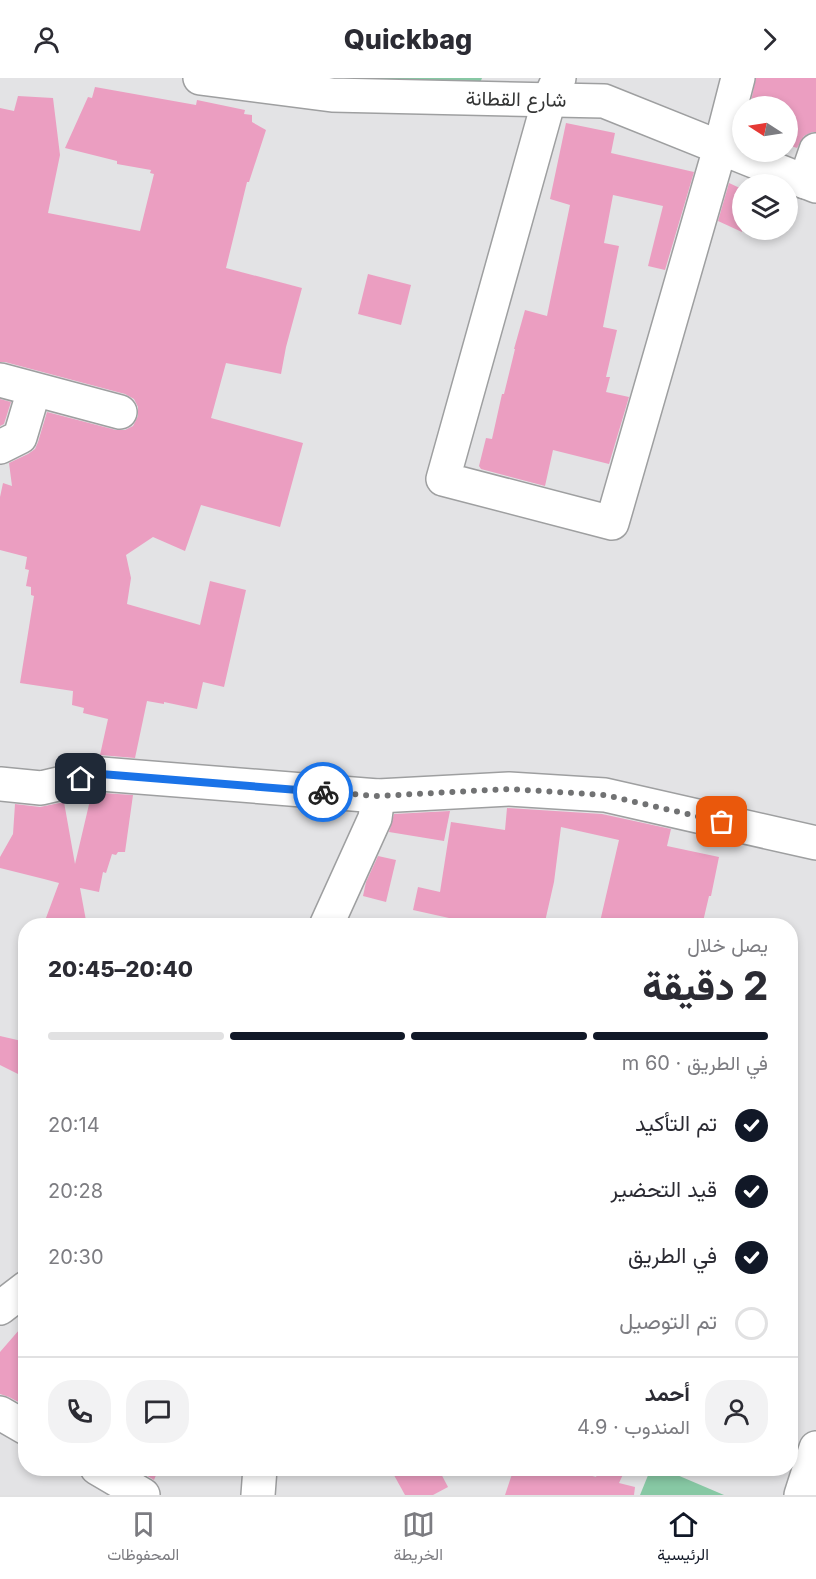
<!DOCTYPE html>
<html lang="ar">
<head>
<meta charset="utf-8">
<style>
  :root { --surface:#fff; --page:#f2f2f3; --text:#2b2b33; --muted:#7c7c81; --line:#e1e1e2; --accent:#111827 }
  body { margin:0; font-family:Inter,Vazirmatn,sans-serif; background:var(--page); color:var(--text); direction:rtl; height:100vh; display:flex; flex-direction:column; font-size:22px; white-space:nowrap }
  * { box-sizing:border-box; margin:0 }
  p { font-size:20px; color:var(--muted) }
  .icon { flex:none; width:33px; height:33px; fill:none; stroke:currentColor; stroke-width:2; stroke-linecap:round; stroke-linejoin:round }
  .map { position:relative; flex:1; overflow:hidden; direction:ltr }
  .details { position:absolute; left:18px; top:840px; width:780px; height:558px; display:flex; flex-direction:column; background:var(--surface); border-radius:24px; box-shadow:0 3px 9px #0003; direction:rtl }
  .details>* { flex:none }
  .needle { width:39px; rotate:282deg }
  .controls { position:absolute; left:732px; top:18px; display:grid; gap:12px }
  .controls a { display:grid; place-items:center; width:66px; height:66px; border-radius:50%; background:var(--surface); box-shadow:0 3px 9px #0003; font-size:30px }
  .pin { position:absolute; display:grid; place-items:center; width:51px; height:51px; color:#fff; margin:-26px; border-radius:12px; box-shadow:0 3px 9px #0006 }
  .courier { position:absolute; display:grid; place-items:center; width:60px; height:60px; margin:-30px; border:4px solid #1a73e8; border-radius:50%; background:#fff; color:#222; box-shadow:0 2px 8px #0007 }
  .headline em { font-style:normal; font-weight:800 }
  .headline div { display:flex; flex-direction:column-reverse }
  .headline { display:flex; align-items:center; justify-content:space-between; height:102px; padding:0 30px }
  h1 { font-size:39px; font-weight:800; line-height:45px }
  .bar { display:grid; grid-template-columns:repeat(4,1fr); gap:9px 6px; align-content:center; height:72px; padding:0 30px }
  .bar i { height:8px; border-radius:4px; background:var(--line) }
  .bar .selected { background:var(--accent) }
  .bar p { grid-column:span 4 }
  .line { display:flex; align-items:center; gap:15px; padding:0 30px; border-top:2px solid var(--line) }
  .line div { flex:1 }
  .round { display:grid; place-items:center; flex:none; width:63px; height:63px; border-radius:24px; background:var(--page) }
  ol { padding:0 30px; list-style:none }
  li { display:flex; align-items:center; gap:18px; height:66px }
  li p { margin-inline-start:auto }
  li .icon { padding:6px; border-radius:50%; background:var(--accent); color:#fff; stroke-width:4 }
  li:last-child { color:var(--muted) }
  li i { width:33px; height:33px; border:3px solid var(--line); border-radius:50% }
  header { display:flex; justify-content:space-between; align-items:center; height:78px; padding:0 30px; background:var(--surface); font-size:27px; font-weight:800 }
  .tabs { display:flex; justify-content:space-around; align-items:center; height:84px; border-top:2px solid var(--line); background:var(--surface); font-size:16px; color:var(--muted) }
  .tabs a { display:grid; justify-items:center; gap:3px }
  .tabs .selected { color:var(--accent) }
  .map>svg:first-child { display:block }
  .green { fill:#87c8a4 }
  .building { fill:#eb9ec1 }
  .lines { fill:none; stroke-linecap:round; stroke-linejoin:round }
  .street-casing { stroke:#9e9fa0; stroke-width:36 }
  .primary-casing { stroke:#9e9fa0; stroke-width:36 }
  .street { stroke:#fff; stroke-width:33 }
  .primary { stroke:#fff; stroke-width:33 }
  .done { stroke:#717273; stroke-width:6; stroke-dasharray:0 10.8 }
  .route { stroke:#1a73e8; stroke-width:8 }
  .labels { text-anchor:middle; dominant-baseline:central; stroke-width:4.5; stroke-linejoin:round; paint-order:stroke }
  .street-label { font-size:20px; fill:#343535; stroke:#fff }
</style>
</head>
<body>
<header><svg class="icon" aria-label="forward" viewBox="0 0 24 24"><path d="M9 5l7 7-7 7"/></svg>Quickbag<svg class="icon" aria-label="person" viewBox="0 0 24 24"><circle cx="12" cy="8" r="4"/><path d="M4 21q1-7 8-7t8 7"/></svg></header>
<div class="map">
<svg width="816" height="1417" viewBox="0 0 816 1417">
  <rect width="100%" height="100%" fill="#e3e3e5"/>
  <g class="green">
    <polygon points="344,0 482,0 476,15"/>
    <polygon points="651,1390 663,1391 724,1417 640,1417"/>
  </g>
  <g class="building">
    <polygon points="756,0 816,0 816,54 812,54 804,58 797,70 788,67 788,28 750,28"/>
    <polygon points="95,9 196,27 197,22 245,32 244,36 252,37 252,44 266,52 249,104 247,104 226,190 302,210 286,269 281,296 226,285 211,340 303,365 280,449 201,427 185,473 153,459 126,477 131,500 127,526 200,547 210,503 246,512 224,609 203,604 197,631 164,624 164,626 147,623 135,680 100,677 108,641 83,635 84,630 72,627 73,613 20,605 34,518 31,517 31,509 26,508 29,492 25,491 27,479 0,472 0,419 3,405 12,408 9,385 28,376 35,371 38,364 47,334 116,352 125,352 133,348 138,338 138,329 134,321 125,316 5,284 0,284 0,30 14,33 18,18 53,20 60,77 48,135 140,153 154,96 150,95 151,92 117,86 117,83 65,70 88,19 92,20"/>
    <polygon points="566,45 615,55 611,75 694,94 665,192 648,188 663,128 613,117 604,165 619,168 603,249 617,252 606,299 610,299 606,314 629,319 609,386 553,372 545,408 481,391 479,388 486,360 492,361 502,316 504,316 515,271 514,271 525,232 547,238 570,127 550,121"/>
    <polygon points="729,105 742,111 742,154 718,143"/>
    <polygon points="368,196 411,207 401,247 358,236"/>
    <polygon points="0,321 11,324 4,346 0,348"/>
    <polygon points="102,715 133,717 125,774 118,774 116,777 112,776 106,795 103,794 99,814 80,810 87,848 43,848 59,805 44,801 45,800 44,801 0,790 0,779 13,756 15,726 40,729 64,724 75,786 91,718"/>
    <polygon points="507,730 602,736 671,751 667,768 719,779 711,818 709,818 702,848 599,848 619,762 561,749 554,804 544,848 485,848 413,832 418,809 440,814 451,744 505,752"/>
    <polygon points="450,733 444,763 389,754 394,736"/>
    <polygon points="378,778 396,782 386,824 363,818 366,804"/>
    <polygon points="0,958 26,964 26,1000 0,987"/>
    <polygon points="26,1244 26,1328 9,1319 0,1316 0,1274"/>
    <polygon points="135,1390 159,1390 154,1402"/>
    <polygon points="390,1390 438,1390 448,1409 433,1417 405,1417"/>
    <polygon points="514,1390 564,1390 596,1399 600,1390 626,1390 619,1405 635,1409 634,1417 505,1417"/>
  </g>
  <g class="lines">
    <defs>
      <g id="street">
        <polyline points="200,0 332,17 604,23 816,108"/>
        <polyline points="559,0 549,22 443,401 612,445 720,70 738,0"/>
        <polyline points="805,104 816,72"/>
        <polyline points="0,302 120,334"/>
        <polyline points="0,369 20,359 34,312"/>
        <polyline points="0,706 41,710 101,696 378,718 509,711 605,717 816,765"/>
        <polyline points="326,848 375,740 378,718"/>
        <polyline points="0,1230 26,1210"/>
        <polyline points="0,1335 26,1350"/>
        <polyline points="97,1390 143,1417"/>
        <polyline points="258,1417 260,1390"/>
      </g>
      <polyline id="primary" points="801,1417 816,1370"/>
    </defs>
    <use href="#street" class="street-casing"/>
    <use href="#primary" class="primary-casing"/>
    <use href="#street" class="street"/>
    <use href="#primary" class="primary"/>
  </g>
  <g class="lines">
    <polyline class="done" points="323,714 378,718 509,711 605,717 722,744"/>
    <polyline class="route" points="81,701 101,696 323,714"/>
  </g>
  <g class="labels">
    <g class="street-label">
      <text transform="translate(516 21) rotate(1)">شارع القطانة</text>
    </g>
  </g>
</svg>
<div class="controls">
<a><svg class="needle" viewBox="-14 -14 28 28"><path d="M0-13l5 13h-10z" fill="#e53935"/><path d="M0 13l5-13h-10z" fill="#7c7c81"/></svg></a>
<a><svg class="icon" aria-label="layers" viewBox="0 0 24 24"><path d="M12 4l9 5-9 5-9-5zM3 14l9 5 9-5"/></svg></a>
</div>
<div class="pin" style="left:722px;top:744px;background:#ea580c"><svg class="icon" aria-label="bag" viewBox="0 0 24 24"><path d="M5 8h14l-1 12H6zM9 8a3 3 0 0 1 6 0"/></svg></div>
<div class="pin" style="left:81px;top:701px;background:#1f2937"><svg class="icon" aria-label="home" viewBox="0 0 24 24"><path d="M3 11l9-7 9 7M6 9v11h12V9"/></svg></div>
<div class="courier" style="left:323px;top:714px"><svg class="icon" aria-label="bike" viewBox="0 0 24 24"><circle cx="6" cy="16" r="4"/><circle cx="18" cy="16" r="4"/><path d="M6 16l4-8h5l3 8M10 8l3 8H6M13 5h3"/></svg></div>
<section class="details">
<div class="headline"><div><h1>2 دقيقة</h1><p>يصل خلال</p></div><em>20:40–20:45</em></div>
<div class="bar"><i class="selected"></i><i class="selected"></i><i class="selected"></i><i></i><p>في الطريق · 60 m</p></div>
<ol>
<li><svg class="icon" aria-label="check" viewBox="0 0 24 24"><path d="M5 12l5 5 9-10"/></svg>تم التأكيد<p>20:14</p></li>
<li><svg class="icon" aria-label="check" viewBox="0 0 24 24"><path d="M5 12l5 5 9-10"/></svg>قيد التحضير<p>20:28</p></li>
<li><svg class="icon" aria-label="check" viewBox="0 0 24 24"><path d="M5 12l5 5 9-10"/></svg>في الطريق<p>20:30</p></li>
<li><i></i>تم التوصيل</li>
</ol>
<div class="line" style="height:108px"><a class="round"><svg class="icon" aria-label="person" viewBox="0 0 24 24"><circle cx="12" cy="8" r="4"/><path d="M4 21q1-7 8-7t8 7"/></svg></a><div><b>أحمد</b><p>المندوب · 4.9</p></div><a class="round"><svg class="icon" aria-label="chat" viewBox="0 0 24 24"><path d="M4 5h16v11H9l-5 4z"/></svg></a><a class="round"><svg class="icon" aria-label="phone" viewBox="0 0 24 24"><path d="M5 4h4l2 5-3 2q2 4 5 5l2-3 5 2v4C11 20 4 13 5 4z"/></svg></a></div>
</section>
</div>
<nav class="tabs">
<a class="selected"><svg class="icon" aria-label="home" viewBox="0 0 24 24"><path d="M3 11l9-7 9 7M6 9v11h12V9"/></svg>الرئيسية</a>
<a><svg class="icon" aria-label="map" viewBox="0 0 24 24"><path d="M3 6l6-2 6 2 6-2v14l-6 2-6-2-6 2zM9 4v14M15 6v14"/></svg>الخريطة</a>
<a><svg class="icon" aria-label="saved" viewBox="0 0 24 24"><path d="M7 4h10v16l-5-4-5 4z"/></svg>المحفوظات</a>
</nav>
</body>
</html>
